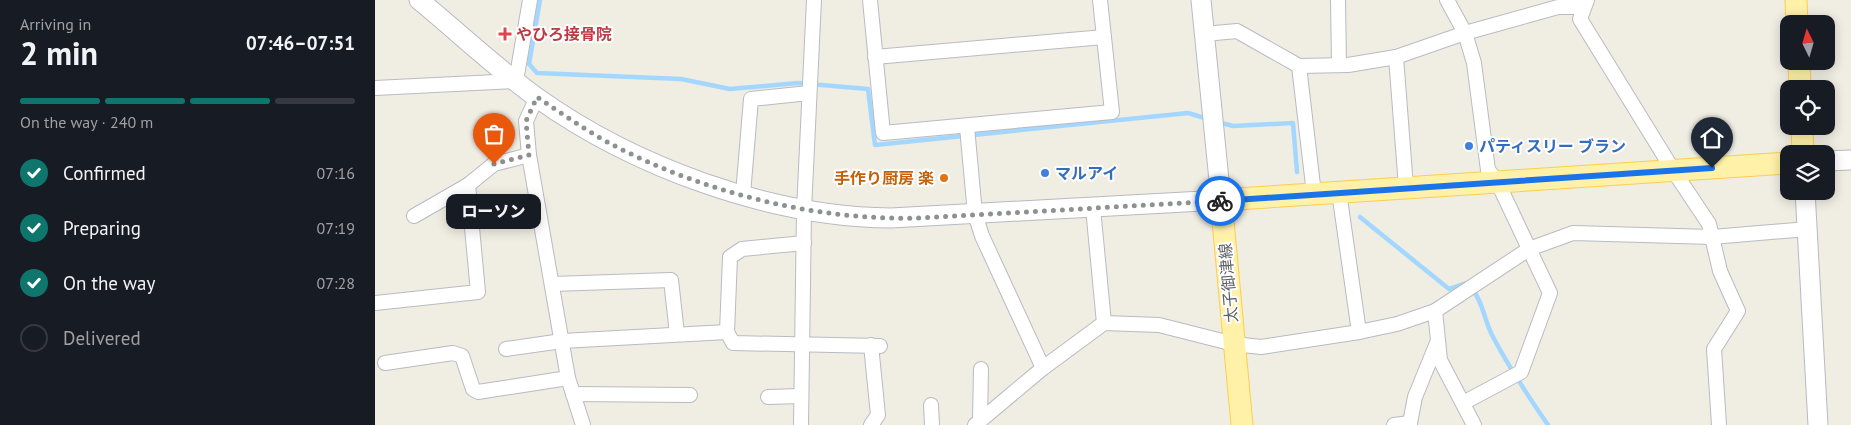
<!DOCTYPE html>
<html lang="en">
<head>
<meta charset="utf-8">
<style>
  :root { --surface:#171b24; --page:#242831; --text:#f1f3f6; --muted:#9ea1a6; --line:#363941; --accent:#0f766e }
  body { margin:0; font-family:"PT Sans","Noto Sans JP",sans-serif; background:var(--page); color:var(--text); height:100vh; display:flex; flex-direction:column; font-size:19px; white-space:nowrap }
  * { box-sizing:border-box; margin:0 }
  p { font-size:16px; color:var(--muted) }
  .icon { flex:none; width:28px; height:28px; fill:none; stroke:currentColor; stroke-width:2; stroke-linecap:round; stroke-linejoin:round }
  .map { position:relative; flex:1; overflow:hidden }
  .sheet { display:flex; flex-direction:column; background:var(--surface); width:375px }
  .sheet>* { flex:none }
  .needle { width:32px; rotate:355deg }
  .tools { position:absolute; left:1405px; top:15px; display:grid; gap:10px }
  .tools a { display:grid; place-items:center; width:55px; height:55px; border-radius:10px; background:var(--surface); box-shadow:0 2px 12px #0003; font-size:25px }
  .pin { position:absolute; display:grid; place-items:center; width:42px; height:42px; color:#fff; margin:-51px -21px; border-radius:50% 50% 50% 0; rotate:-45deg; box-shadow:0 0 5px #0007 }
  .pin .icon { rotate:45deg }
  .courier { position:absolute; display:grid; place-items:center; width:50px; height:50px; margin:-25px; border:4px solid #1a73e8; border-radius:50%; background:#fff; color:#222; box-shadow:0 1px 6px #0007 }
  .bubble { position:absolute; height:35px; border-radius:10px; background:var(--surface); box-shadow:0 2px 12px #0003; font-size:16px; font-weight:800; line-height:35px; text-align:center }
  .headline em { font-style:normal; font-weight:800 }
  .headline div { display:flex; flex-direction:column-reverse }
  .headline { display:flex; align-items:center; justify-content:space-between; height:85px; padding:0 20px }
  h1 { font-size:32px; font-weight:800; line-height:38px }
  .bar { display:grid; grid-template-columns:repeat(4,1fr); gap:8px 5px; align-content:center; height:60px; padding:0 20px }
  .bar i { height:6px; border-radius:4px; background:var(--line) }
  .bar .on { background:var(--accent) }
  .bar p { grid-column:span 4 }
  ol { padding:0 20px; list-style:none }
  li { display:flex; align-items:center; gap:15px; height:55px }
  li p { margin-inline-start:auto }
  li .icon { padding:5px; border-radius:50%; background:var(--accent); color:#fff; stroke-width:4 }
  li:last-child { color:var(--muted) }
  li i { width:28px; height:28px; border:2px solid var(--line); border-radius:50% }
  main { display:flex; flex:1; min-height:0 }
  .map>svg:first-child { display:block }
  .lines { fill:none; stroke-linecap:round; stroke-linejoin:round }
  .stream { stroke:#a3d7ff; stroke-width:4.5 }
  .street-casing { stroke:#b8bbc1; stroke-width:16 }
  .secondary-casing { stroke:#b7bac1; stroke-width:21 }
  .primary-casing { stroke:#ffcd4c; stroke-width:23 }
  .street { stroke:#fff; stroke-width:14 }
  .secondary { stroke:#fff; stroke-width:19 }
  .primary { stroke:#fff1a8; stroke-width:21 }
  .done { stroke:#8f9191; stroke-width:5; stroke-dasharray:0 9 }
  .route { stroke:#1a73e8; stroke-width:6 }
  .health-dot { fill:#e0444e; stroke:#fff; stroke-width:2 }
  .shop-dot { fill:#3f7fe0; stroke:#fff; stroke-width:2 }
  .food-dot { fill:#e8710a; stroke:#fff; stroke-width:2 }
  .labels { text-anchor:middle; dominant-baseline:central; stroke-width:4; stroke-linejoin:round; paint-order:stroke }
  .health-label { font-size:16px; font-weight:bold; fill:#be3a42; stroke:#fff; text-anchor:start }
  .shop-label { font-size:16px; font-weight:bold; fill:#366cbe; stroke:#fff; text-anchor:start }
  .food-label { font-size:16px; font-weight:bold; fill:#c56008; stroke:#fff; text-anchor:end }
  .street-label { font-size:16px; fill:#5b6065; stroke:#fff }
</style>
</head>
<body>
<main>
<section class="sheet">
<div class="headline"><div><h1>2 min</h1><p>Arriving in</p></div><em>07:46–07:51</em></div>
<div class="bar"><i class="on"></i><i class="on"></i><i class="on"></i><i></i><p>On the way · 240 m</p></div>
<ol>
<li><svg class="icon" aria-label="check" viewBox="0 0 24 24"><path d="M5 12l5 5 9-10"/></svg>Confirmed<p>07:16</p></li>
<li><svg class="icon" aria-label="check" viewBox="0 0 24 24"><path d="M5 12l5 5 9-10"/></svg>Preparing<p>07:19</p></li>
<li><svg class="icon" aria-label="check" viewBox="0 0 24 24"><path d="M5 12l5 5 9-10"/></svg>On the way<p>07:28</p></li>
<li><i></i>Delivered</li>
</ol>
</section>
<div class="map">
<svg width="1476" height="425" viewBox="0 0 1476 425">
  <rect width="100%" height="100%" fill="#f0ede3"/>
  <g class="lines">
    <g class="stream">
      <polyline points="165,0 154,64 162,73 306,79 355,89 423,83 493,89 500,145 813,113 833,119"/>
      <polyline points="843,122 858,126 918,123 922,172"/>
      <polyline points="985,217 1074,289 1092,283"/>
      <path d="M1097,289C1108,302 1109,319 1117,335C1133,366 1153,396 1173,425"/>
    </g>
    <defs>
      <g id="street">
        <polyline points="495,0 508,133 737,112 725,0"/>
        <polyline points="963,0 964,65"/>
        <polyline points="1072,0 1090,33 1099,63 1113,170 1122,181 1175,293 1146,372 1088,403"/>
        <polyline points="1212,0 1205,19 1298,170 1334,224 1345,271 1363,311 1339,349 1344,425"/>
        <polyline points="829,34 862,31 924,66 973,65 1021,57 1090,33 1183,7 1208,7"/>
        <polyline points="500,57 729,37"/>
        <polyline points="1021,57 1031,187"/>
        <polyline points="924,66 939,194"/>
        <polyline points="0,88 141,81 155,0"/>
        <polyline points="162,97 151,121 154,155 193,378 208,425"/>
        <polyline points="592,127 600,214 607,236 668,368"/>
        <polyline points="964,192 984,332"/>
        <polyline points="368,194 376,99 434,93"/>
        <polyline points="718,208 729,323"/>
        <polyline points="39,216 93,185 119,164 154,155"/>
        <polyline points="177,284 296,280 302,334"/>
        <polyline points="0,303 103,292 93,185"/>
        <polyline points="1060,311 1065,360 1099,425"/>
        <polyline points="352,332 355,257 367,249 429,243"/>
        <polyline points="131,349 187,341 352,332 358,343 505,346"/>
        <polyline points="10,363 78,353 87,356 98,389 103,392 193,378"/>
        <polyline points="198,394 315,395"/>
        <polyline points="393,397 426,396"/>
        <polyline points="556,405 557,425"/>
        <polyline points="605,421 606,369"/>
        <polyline points="1035,423 1040,397 1062,343"/>
        <polyline points="426,425 429,210 439,0"/>
        <polyline points="496,425 503,415 496,345"/>
        <polyline points="600,425 668,368 729,323 784,325 859,344 886,347 984,332 1022,324 1060,311 1154,249 1198,233 1337,237 1433,229"/>
        <polyline points="1019,425 1035,423 1035,425"/>
      </g>
      <g id="secondary">
        <path d="M44,0C83,32 120,67 161,97C259,167 395,217 516,218L846,200L826,0"/>
        <polyline points="1451,161 1476,160"/>
        <polyline points="1430,191 1443,425"/>
      </g>
      <g id="primary">
        <polyline points="1421,0 1422,24"/>
        <polyline points="1424,61 1425,89"/>
        <polyline points="1427,126 1428,154"/>
        <polyline points="867,425 846,200 1414,163"/>
      </g>
    </defs>
    <use href="#street" class="street-casing"/>
    <use href="#secondary" class="secondary-casing"/>
    <use href="#primary" class="primary-casing"/>
    <use href="#street" class="street"/>
    <use href="#secondary" class="secondary"/>
    <use href="#primary" class="primary"/>
  </g>
  <g class="lines">
    <path class="done" d="M119,164L154,155L151,121L162,97C186,113 210,130 236,144C327,192 441,221 544,218L845,201"/>
    <polyline class="route" points="845,201 1337,168"/>
  </g>
  <path class="health-dot" d="M127.5 26.5h5v5h5v5h-5v5h-5v-5h-5v-5h5z"/>
  <g class="shop-dot">
    <circle cx="1094" cy="146" r="5"/>
    <circle cx="670" cy="173" r="5"/>
  </g>
  <circle class="food-dot" cx="569" cy="178" r="5"/>
  <g class="labels">
    <g class="health-label">
      <text x="141" y="34">やひろ接骨院</text>
    </g>
    <g class="shop-label">
      <text x="1104" y="146">パティスリー ブラン</text>
      <text x="680" y="173">マルアイ</text>
    </g>
    <g class="food-label">
      <text x="559" y="178">手作り厨房 楽</text>
    </g>
    <g class="street-label">
      <text transform="translate(853 283) rotate(-95)">太子御津線</text>
    </g>
  </g>
</svg>
<div class="tools">
<a><svg class="needle" viewBox="-14 -14 28 28"><path d="M0-13l5 13h-10z" fill="#e53935"/><path d="M0 13l5-13h-10z" fill="#9ea1a6"/></svg></a>
<a><svg class="icon" aria-label="locate" viewBox="0 0 24 24"><circle cx="12" cy="12" r="6"/><path d="M12 2v4M12 18v4M2 12h4M18 12h4"/></svg></a>
<a><svg class="icon" aria-label="layers" viewBox="0 0 24 24"><path d="M12 4l9 5-9 5-9-5zM3 14l9 5 9-5"/></svg></a>
</div>
<div class="pin" style="left:119px;top:164px;background:#ea580c"><svg class="icon" aria-label="bag" viewBox="0 0 24 24"><path d="M5 8h14l-1 12H6zM9 8a3 3 0 0 1 6 0"/></svg></div>
<div class="pin" style="left:1337px;top:168px;background:#1f2937"><svg class="icon" aria-label="home" viewBox="0 0 24 24"><path d="M3 11l9-7 9 7M6 9v11h12V9"/></svg></div>
<div class="courier" style="left:845px;top:201px"><svg class="icon" aria-label="bike" viewBox="0 0 24 24"><circle cx="6" cy="16" r="4"/><circle cx="18" cy="16" r="4"/><path d="M6 16l4-8h5l3 8M10 8l3 8H6M13 5h3"/></svg></div>
<div class="bubble" style="left:71px;top:194px;width:95px">ローソン</div>
</div>
</main>
</body>
</html>
